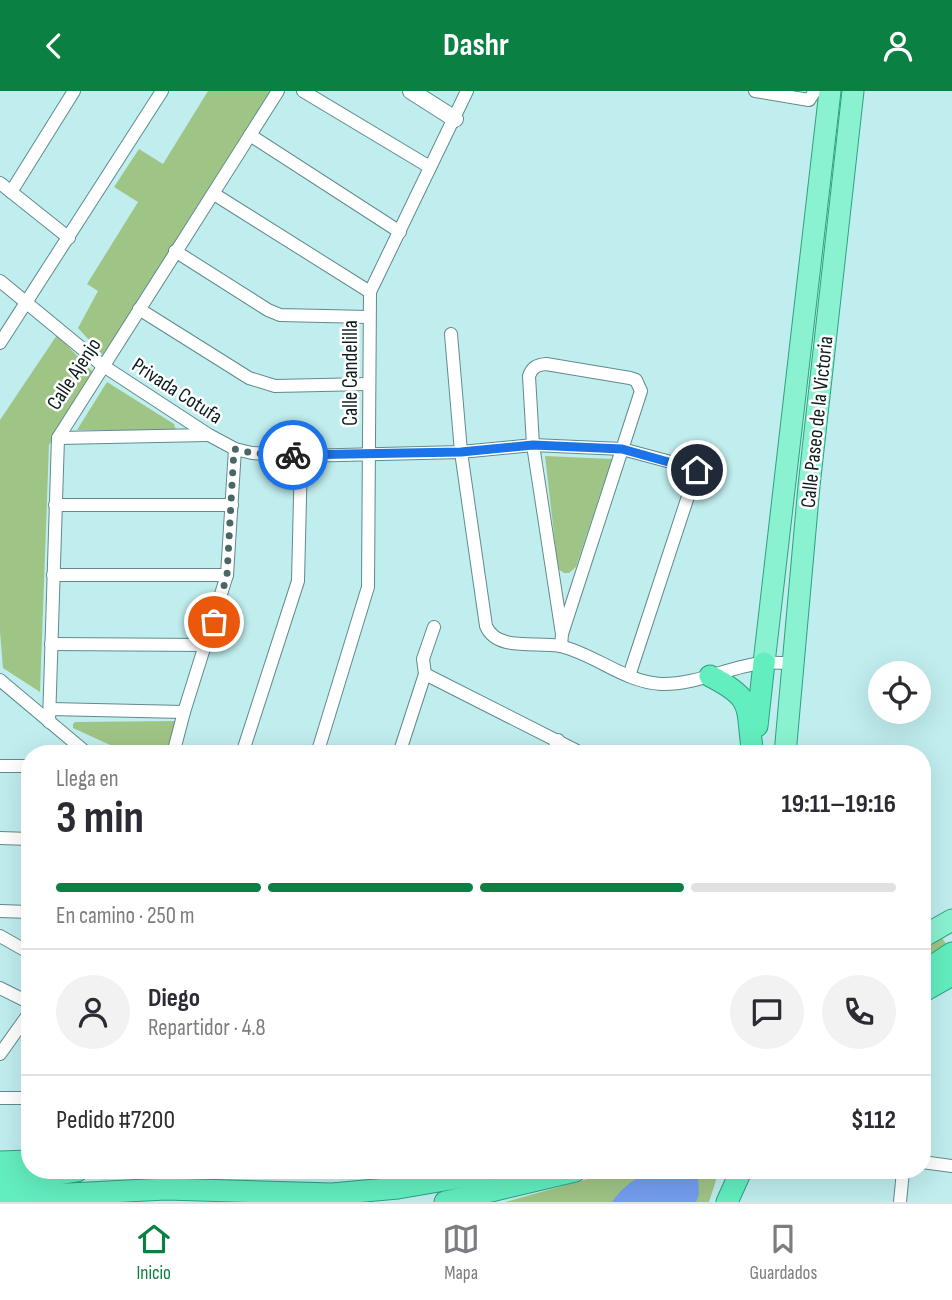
<!DOCTYPE html>
<html lang="es">
<head>
<meta charset="utf-8">
<style>
  :root { --surface:#fff; --page:#f2f2f3; --text:#2b2b33; --muted:#7c7c81; --line:#e1e1e2; --accent:#0b8043 }
  body { margin:0; font-family:"Sofia Sans Condensed",sans-serif; background:var(--page); color:var(--text); height:100vh; display:flex; flex-direction:column; font-size:26px; white-space:nowrap }
  * { box-sizing:border-box; margin:0 }
  p { font-size:23px; color:var(--muted) }
  .icon { flex:none; width:38px; height:38px; fill:none; stroke:currentColor; stroke-width:2; stroke-linecap:round; stroke-linejoin:round }
  .map { position:relative; flex:1; overflow:hidden }
  .side { position:absolute; left:21px; top:654px; width:910px; height:434px; display:flex; flex-direction:column; background:var(--surface); border-radius:28px; box-shadow:0 7px 28px #0002 }
  .side>* { flex:none }
  .controls { position:absolute; left:868px; top:570px; display:grid; gap:14px }
  .controls a { display:grid; place-items:center; width:63px; height:63px; border-radius:50%; background:var(--surface); box-shadow:0 7px 28px #0002; font-size:35px }
  .pin { position:absolute; display:grid; place-items:center; width:60px; height:60px; color:#fff; margin:-30px; border:4px solid #fff; border-radius:50%; box-shadow:0 2px 7px #0007 }
  .courier { position:absolute; display:grid; place-items:center; width:70px; height:70px; margin:-35px; border:5px solid #1a73e8; border-radius:50%; background:#fff; color:#222; box-shadow:0 2px 9px #0007 }
  .summary em { font-style:normal; font-weight:700 }
  .summary div { display:flex; flex-direction:column-reverse }
  .summary { display:flex; align-items:center; justify-content:space-between; height:119px; padding:0 35px }
  h1 { font-size:46px; font-weight:700; line-height:52px }
  .bar { display:grid; grid-template-columns:repeat(4,1fr); gap:10px 7px; align-content:center; height:84px; padding:0 35px }
  .bar i { height:9px; border-radius:5px; background:var(--line) }
  .bar .active { background:var(--accent) }
  .bar p { grid-column:span 4 }
  .line { display:flex; align-items:center; gap:18px; padding:0 35px; border-top:2px solid var(--line) }
  .line div { flex:1 }
  .round { display:grid; place-items:center; flex:none; width:74px; height:74px; border-radius:37px; background:var(--page) }
  header { display:flex; justify-content:space-between; align-items:center; height:91px; padding:0 35px; background:var(--accent); color:#fff; font-size:32px; font-weight:700 }
  .dock { display:flex; justify-content:space-around; align-items:center; height:98px; border-top:2px solid var(--line); background:var(--surface); font-size:19px; color:var(--muted) }
  .dock a { display:grid; justify-items:center; gap:4px }
  .dock .active { color:var(--accent) }
  .map>svg:first-child { display:block }
  .green { fill:#9fc586 }
  .water { fill:#759ef0 }
  .lines { fill:none; stroke-linecap:round; stroke-linejoin:round }
  .minor-casing { stroke:#608b8c; stroke-width:14 }
  .tertiary-casing { stroke:#608b8c; stroke-width:18 }
  .primary-casing { stroke:#2ba27e; stroke-width:23 }
  .trunk-casing { stroke:#2ba27e; stroke-width:23 }
  .minor { stroke:#fff; stroke-width:12 }
  .tertiary { stroke:#fff; stroke-width:16 }
  .primary { stroke:#8af2d0; stroke-width:21 }
  .trunk { stroke:#63eec0; stroke-width:21 }
  .done { stroke:#4b6667; stroke-width:7; stroke-dasharray:0 12.6 }
  .route { stroke:#1a73e8; stroke-width:9 }
  .labels { text-anchor:middle; dominant-baseline:central; stroke-width:5; stroke-linejoin:round; paint-order:stroke }
  .street-label { font-size:21px; fill:#0c1d1e; stroke:#fff }
</style>
</head>
<body>
<header><svg class="icon" aria-label="back" viewBox="0 0 24 24"><path d="M15 5l-7 7 7 7"/></svg>Dashr<svg class="icon" aria-label="person" viewBox="0 0 24 24"><circle cx="12" cy="8" r="4"/><path d="M4 21q1-7 8-7t8 7"/></svg></header>
<div class="map">
<svg width="952" height="1111" viewBox="0 0 952 1111">
  <rect width="100%" height="100%" fill="#c0edee"/>
  <g class="green">
    <polygon points="208,0 270,0 103,264 78,237 98,200 87,193 138,111 114,96 139,58 163,73"/>
    <polygon points="57,244 93,281 49,354 40,601 3,577 0,541 0,329"/>
    <polygon points="107,291 174,333 176,339 77,339"/>
    <polygon points="545,365 612,368 576,476 569,482 564,482 558,478"/>
    <polygon points="176,630 168,659 121,659 73,637 73,633 75,631"/>
    <polygon points="942,847 947,854 922,870 922,859"/>
    <polygon points="616,1080 719,1080 709,1111 505,1111"/>
  </g>
  <path class="water" d="M654,1080H674L698,1085L699,1103L696,1111H612C622,1096 637,1085 654,1080Z"/>
  <g class="lines">
    <defs>
      <g id="minor">
        <polyline points="303,0 428,75"/>
        <polyline points="755,0 809,9 815,0"/>
        <polyline points="250,44 400,141"/>
        <polyline points="0,92 69,147"/>
        <polyline points="11,101 74,0"/>
        <polyline points="214,103 370,201"/>
        <polyline points="175,160 268,219 280,224 368,226"/>
        <polyline points="0,190 102,274 209,344 235,358 252,362 301,365 461,361 533,354 622,358 697,378 629,585"/>
        <polyline points="139,218 249,287 275,295 368,293"/>
        <path d="M451,243L461,361L486,535C497,561 537,550 560,555C595,563 624,591 661,593C696,594 728,576 762,572C772,571 784,572 794,573"/>
        <polyline points="0,252 162,0"/>
        <polyline points="58,347 208,344"/>
        <polyline points="55,414 232,414"/>
        <polyline points="53,484 227,484"/>
        <polyline points="51,553 207,554"/>
        <path d="M561,555L562,543L641,300L636,289L630,287L546,273C537,274 532,276 529,285L533,354L562,543"/>
        <polyline points="425,583 583,663"/>
        <polyline points="0,589 88,663"/>
        <polyline points="50,618 184,621"/>
        <polyline points="49,631 58,347 278,0"/>
        <polyline points="173,663 184,621 227,484 235,358"/>
        <polyline points="242,663 298,490 301,365"/>
        <polyline points="317,663 368,496 370,201 467,0"/>
        <polyline points="399,663 425,583 423,568 434,536"/>
        <polyline points="552,663 558,649"/>
        <polyline points="0,675 30,675"/>
        <polyline points="0,747 30,748"/>
        <polyline points="0,820 30,821"/>
        <polyline points="0,845 30,862"/>
        <polyline points="0,897 30,912"/>
        <polyline points="0,963 30,921"/>
        <polyline points="0,1007 30,1007"/>
        <polyline points="922,1071 952,1075"/>
        <polyline points="900,1111 903,1080"/>
      </g>
      <polyline id="tertiary" points="411,0 455,28"/>
      <g id="primary">
        <polyline points="764,572 830,0"/>
        <polyline points="785,663 809,395 853,0"/>
        <polyline points="922,846 952,829"/>
      </g>
      <g id="trunk">
        <path d="M710,585C757,609 745,616 753,663"/>
        <polyline points="757,635 764,572"/>
        <polyline points="922,882 952,862"/>
        <polyline points="922,901 952,884"/>
        <polyline points="0,1071 30,1070"/>
        <polyline points="0,1088 47,1085 77,1080"/>
        <polyline points="0,1103 69,1103 166,1098 332,1103 398,1097 497,1080"/>
        <polyline points="445,1111 575,1080"/>
        <polyline points="727,1111 741,1080"/>
      </g>
    </defs>
    <use href="#minor" class="minor-casing"/>
    <use href="#tertiary" class="tertiary-casing"/>
    <use href="#primary" class="primary-casing"/>
    <use href="#trunk" class="trunk-casing"/>
    <use href="#minor" class="minor"/>
    <use href="#tertiary" class="tertiary"/>
    <use href="#primary" class="primary"/>
    <use href="#trunk" class="trunk"/>
  </g>
  <g class="lines">
    <polyline class="done" points="214,531 227,484 234,358 252,362 293,364"/>
    <polyline class="route" points="293,364 461,361 533,354 622,358 697,379"/>
  </g>
  <g class="labels">
    <g class="street-label">
      <text transform="translate(350 282) rotate(-90)">Calle Candelilla</text>
      <text transform="translate(74 283) rotate(-57)">Calle Ajenjo</text>
      <text transform="translate(177 300) rotate(33)">Privada Cotufa</text>
      <text transform="translate(817 331) rotate(-84)">Calle Paseo de la Victoria</text>
    </g>
  </g>
</svg>
<div class="controls">
<a><svg class="icon" aria-label="locate" viewBox="0 0 24 24"><circle cx="12" cy="12" r="6"/><path d="M12 2v4M12 18v4M2 12h4M18 12h4"/></svg></a>
</div>
<div class="pin" style="left:214px;top:531px;background:#ea580c"><svg class="icon" aria-label="bag" viewBox="0 0 24 24"><path d="M5 8h14l-1 12H6zM9 8a3 3 0 0 1 6 0"/></svg></div>
<div class="pin" style="left:697px;top:379px;background:#1f2937"><svg class="icon" aria-label="home" viewBox="0 0 24 24"><path d="M3 11l9-7 9 7M6 9v11h12V9"/></svg></div>
<div class="courier" style="left:293px;top:364px"><svg class="icon" aria-label="bike" viewBox="0 0 24 24"><circle cx="6" cy="16" r="4"/><circle cx="18" cy="16" r="4"/><path d="M6 16l4-8h5l3 8M10 8l3 8H6M13 5h3"/></svg></div>
<section class="side">
<div class="summary"><div><h1>3 min</h1><p>Llega en</p></div><em>19:11–19:16</em></div>
<div class="bar"><i class="active"></i><i class="active"></i><i class="active"></i><i></i><p>En camino · 250 m</p></div>
<div class="line" style="height:126px"><a class="round"><svg class="icon" aria-label="person" viewBox="0 0 24 24"><circle cx="12" cy="8" r="4"/><path d="M4 21q1-7 8-7t8 7"/></svg></a><div><b>Diego</b><p>Repartidor · 4.8</p></div><a class="round"><svg class="icon" aria-label="chat" viewBox="0 0 24 24"><path d="M4 5h16v11H9l-5 4z"/></svg></a><a class="round"><svg class="icon" aria-label="phone" viewBox="0 0 24 24"><path d="M5 4h4l2 5-3 2q2 4 5 5l2-3 5 2v4C11 20 4 13 5 4z"/></svg></a></div>
<div class="line" style="height:91px"><div>Pedido #7200</div><b>$112</b></div>
</section>
</div>
<nav class="dock">
<a class="active"><svg class="icon" aria-label="home" viewBox="0 0 24 24"><path d="M3 11l9-7 9 7M6 9v11h12V9"/></svg>Inicio</a>
<a><svg class="icon" aria-label="map" viewBox="0 0 24 24"><path d="M3 6l6-2 6 2 6-2v14l-6 2-6-2-6 2zM9 4v14M15 6v14"/></svg>Mapa</a>
<a><svg class="icon" aria-label="saved" viewBox="0 0 24 24"><path d="M7 4h10v16l-5-4-5 4z"/></svg>Guardados</a>
</nav>
</body>
</html>
